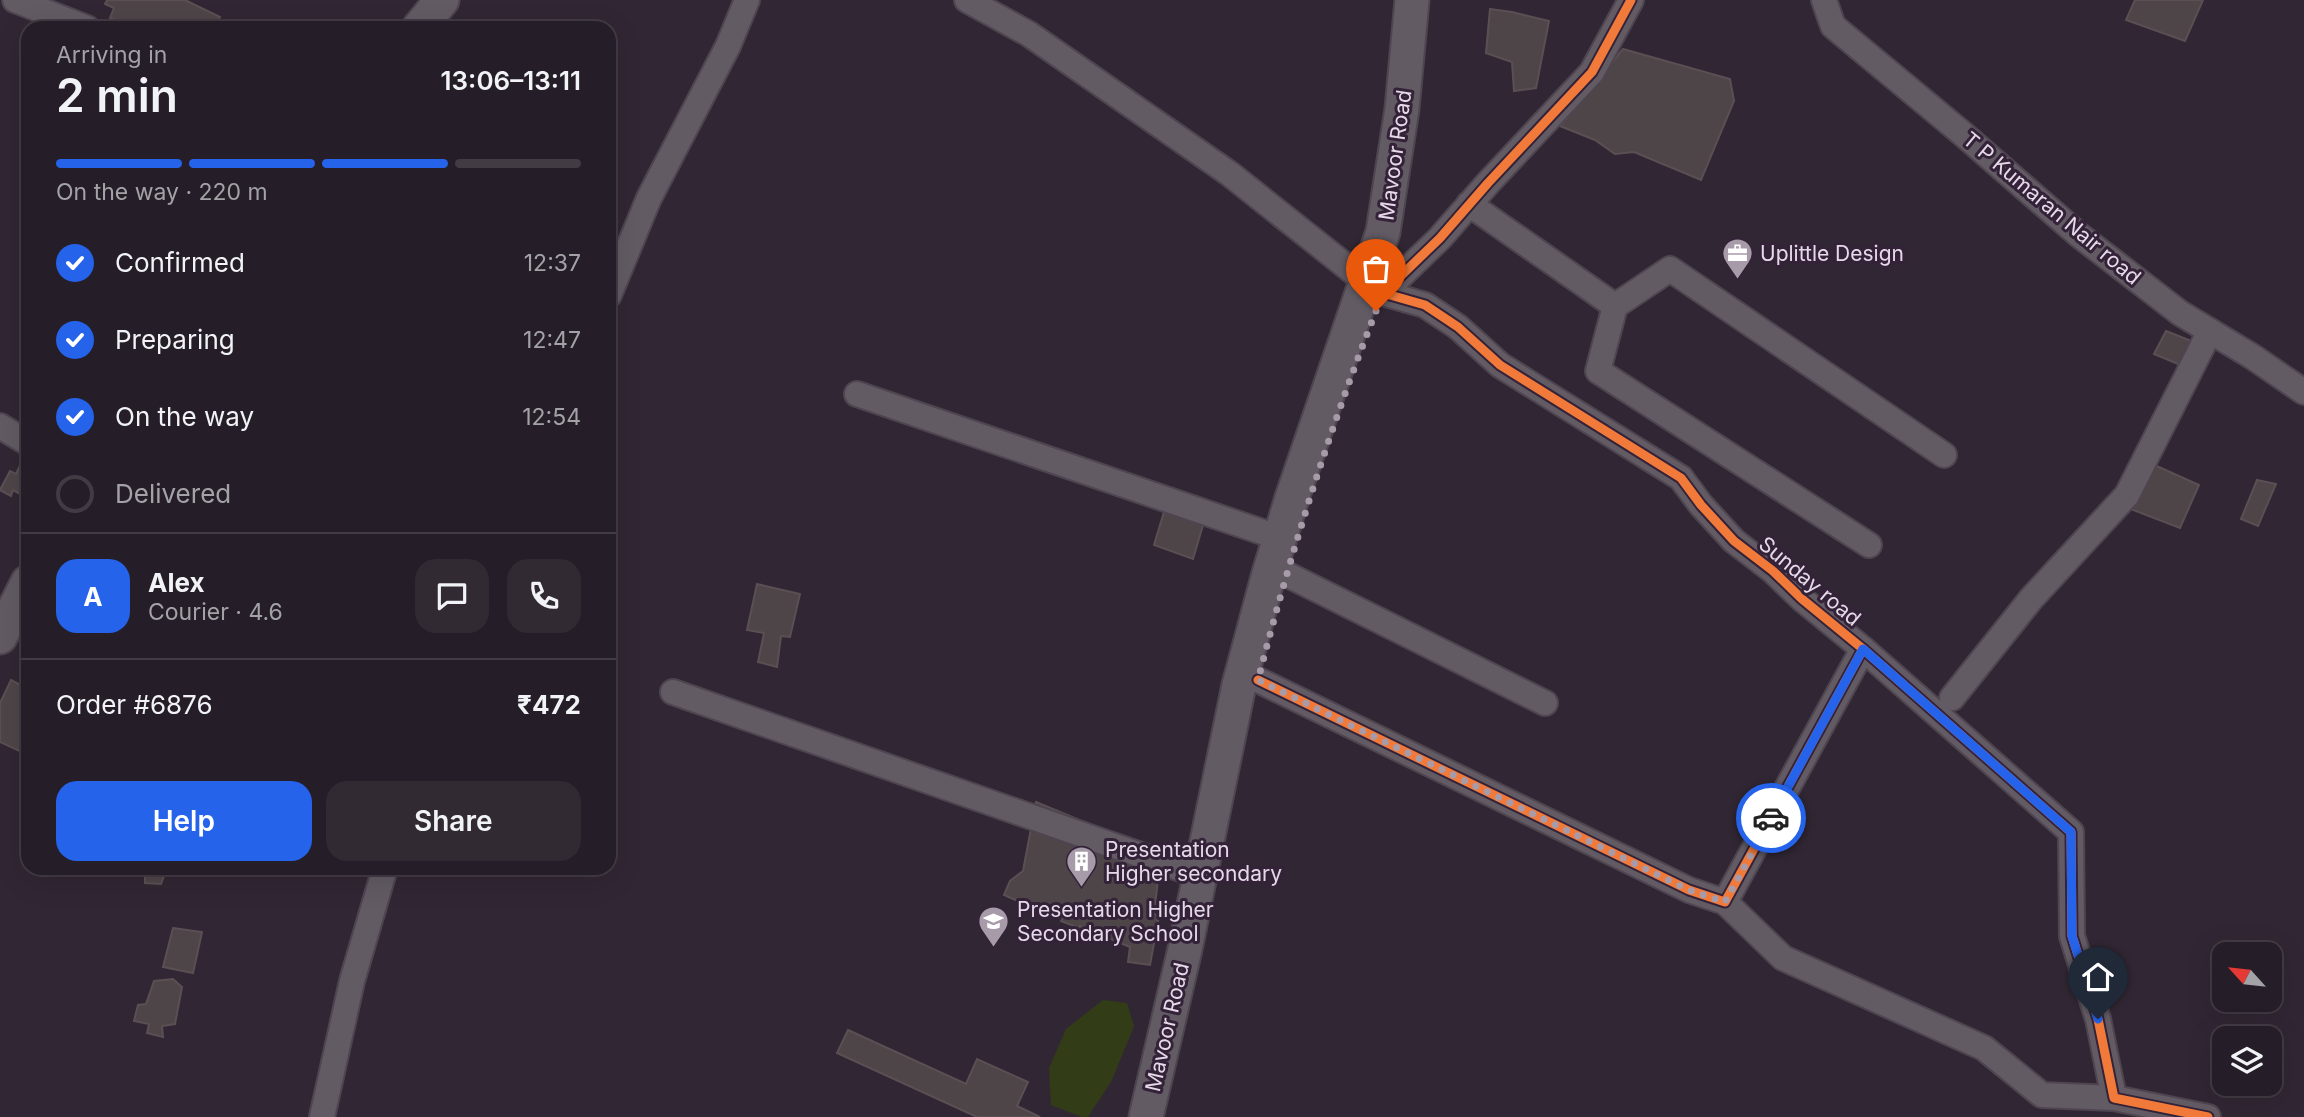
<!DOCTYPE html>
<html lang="en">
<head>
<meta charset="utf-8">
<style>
  :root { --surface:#251d27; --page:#312a33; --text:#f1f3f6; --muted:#a3a2a7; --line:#423b44; --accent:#2563eb }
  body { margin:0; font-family:Inter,sans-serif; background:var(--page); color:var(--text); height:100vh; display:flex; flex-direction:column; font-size:26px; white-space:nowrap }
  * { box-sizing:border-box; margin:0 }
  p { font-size:23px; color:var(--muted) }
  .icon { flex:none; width:38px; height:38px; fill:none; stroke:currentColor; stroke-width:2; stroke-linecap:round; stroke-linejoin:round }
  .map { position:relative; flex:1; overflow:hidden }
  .drawer { position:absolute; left:21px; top:21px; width:595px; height:854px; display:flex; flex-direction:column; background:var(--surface); border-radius:21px; box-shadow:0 7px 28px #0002,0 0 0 2px var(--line) }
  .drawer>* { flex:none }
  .needle { width:46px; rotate:297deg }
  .fabs { position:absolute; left:2212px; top:942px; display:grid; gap:14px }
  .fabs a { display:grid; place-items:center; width:70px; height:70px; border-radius:14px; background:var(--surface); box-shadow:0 7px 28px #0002,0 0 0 2px var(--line); font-size:35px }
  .pin { position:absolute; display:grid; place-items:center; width:60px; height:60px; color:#fff; margin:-72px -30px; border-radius:50% 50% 50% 0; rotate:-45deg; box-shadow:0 0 7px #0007 }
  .pin .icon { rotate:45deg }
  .courier { position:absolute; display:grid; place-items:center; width:70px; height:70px; margin:-35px; border:5px solid #2563eb; border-radius:50%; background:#fff; color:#222; box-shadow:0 2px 9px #0007 }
  .head em { font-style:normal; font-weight:600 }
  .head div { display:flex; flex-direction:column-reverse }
  .head { display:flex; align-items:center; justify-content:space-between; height:119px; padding:0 35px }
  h1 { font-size:46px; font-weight:600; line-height:52px }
  .bar { display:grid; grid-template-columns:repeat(4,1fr); gap:10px 7px; align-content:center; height:84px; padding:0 35px }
  .bar i { height:9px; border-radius:5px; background:var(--line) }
  .bar .active { background:var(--accent) }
  .bar p { grid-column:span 4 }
  .line { display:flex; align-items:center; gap:18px; padding:0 35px; border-top:2px solid var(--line) }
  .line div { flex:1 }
  .round { display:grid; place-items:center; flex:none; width:74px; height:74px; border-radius:21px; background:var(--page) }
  ol { padding:0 35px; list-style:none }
  li { display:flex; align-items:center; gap:21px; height:77px }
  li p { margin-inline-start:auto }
  li .icon { padding:7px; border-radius:50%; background:var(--accent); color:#fff; stroke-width:4 }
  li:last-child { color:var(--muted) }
  li i { width:38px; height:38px; border:4px solid var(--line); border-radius:50% }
  .primary-button { display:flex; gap:14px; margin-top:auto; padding:14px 35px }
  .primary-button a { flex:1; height:80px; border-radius:21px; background:var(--accent); color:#fff; font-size:28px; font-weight:600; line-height:80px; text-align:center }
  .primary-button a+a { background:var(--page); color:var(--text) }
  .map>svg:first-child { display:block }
  .green { fill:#323c17 }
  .building { fill:#4e4548; stroke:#5a5054; stroke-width:2 }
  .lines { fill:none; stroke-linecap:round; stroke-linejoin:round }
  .minor-casing { stroke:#4e4550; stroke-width:28 }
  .secondary-casing { stroke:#4e4550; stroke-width:37 }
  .minor { stroke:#625b64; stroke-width:24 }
  .secondary { stroke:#625b64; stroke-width:33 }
  .cycleway-casing { stroke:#342239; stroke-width:13 }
  .cycleway { stroke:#f17a3a; stroke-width:9 }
  .done { stroke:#a79baa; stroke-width:7; stroke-dasharray:0 12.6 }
  .route { stroke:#2563eb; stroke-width:9 }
  .labels { text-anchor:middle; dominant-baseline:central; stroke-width:6; stroke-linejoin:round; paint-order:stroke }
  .street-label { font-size:21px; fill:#e6dae9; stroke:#342239 }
  .poi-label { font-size:21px; fill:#e6dae9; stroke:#342239; text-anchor:start }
</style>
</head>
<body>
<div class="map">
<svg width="2304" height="1117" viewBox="0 0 2304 1117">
  <rect width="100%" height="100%" fill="#312734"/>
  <polygon class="green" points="1103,1000 1127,1003 1134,1026 1112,1080 1088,1117 1082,1117 1051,1105 1049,1068 1066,1029"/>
  <g class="building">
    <polygon points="107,0 185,0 220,17 215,28 132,28 110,18 114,8 105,4"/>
    <polygon points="2135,0 2203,0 2185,41 2126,20"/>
    <polygon points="1490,9 1512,12 1549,21 1536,88 1514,91 1512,62 1486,53"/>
    <polygon points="1623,49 1730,79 1734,101 1701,180 1634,152 1615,154 1595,140 1560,126"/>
    <polygon points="2166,331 2209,348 2197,372 2154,354"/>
    <polygon points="26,453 28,454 28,503 22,500 24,496 13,490 11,496 0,490 10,471 16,474"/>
    <polygon points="2150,463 2199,485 2180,528 2128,508"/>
    <polygon points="2257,480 2276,484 2258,526 2241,519"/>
    <polygon points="1167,502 1206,515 1193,559 1154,545"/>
    <polygon points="757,584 800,594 790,637 781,636 777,667 758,662 764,633 747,630"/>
    <polygon points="11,680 28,689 28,755 0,742 0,703"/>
    <polygon points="1036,802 1161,854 1154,914 1159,916 1150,965 1128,962 1130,947 1080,926 1079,928 1061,921 1063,918 1021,899 1020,902 1004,895 1010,881 1023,871"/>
    <polygon points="129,868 167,868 161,884 145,883 145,871"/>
    <polygon points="173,928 202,932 193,973 163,967"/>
    <polygon points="173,979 182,987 175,1024 162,1026 163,1037 147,1033 149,1024 134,1021 138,1005 146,1004 154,981"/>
    <polygon points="848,1030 966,1084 977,1059 1028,1082 1017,1106 1040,1117 977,1117 837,1053"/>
  </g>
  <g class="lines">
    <defs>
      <g id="minor">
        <polyline points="15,0 87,28"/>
        <polyline points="967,0 1029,34 1230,174 1366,282"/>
        <polyline points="1631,0 1592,72 1488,183 1440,238 1383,293 1425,305 1458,327 1500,365 1681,478 1701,505 1734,541 1773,571 1802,599 1863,649 2071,832 2072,936 2098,1019 2114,1098 2208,1117"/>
        <polyline points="1824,0 1833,26 1963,134 2079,235 2180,313 2253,357 2304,392"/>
        <polyline points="1469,204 1615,306 1670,269 1944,455"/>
        <polyline points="609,295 649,198 728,46 747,0"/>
        <polyline points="1615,306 1598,371 1869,545"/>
        <polyline points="857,394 1280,538"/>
        <polyline points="0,426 28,443"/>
        <polyline points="1286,574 1545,703"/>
        <polyline points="1258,680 1689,890 1725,902 1863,649"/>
        <polyline points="673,692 1201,876"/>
        <polyline points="1952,698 2031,599 2127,495 2210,331"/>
        <polyline points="1725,902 1783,958 1984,1048 2042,1095 2114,1098"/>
        <polyline points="322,1117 352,981 385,868"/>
      </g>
      <g id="secondary">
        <polyline points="419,28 442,0"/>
        <polyline points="0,637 28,582"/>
        <polyline points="1146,1117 1185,949 1239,685 1268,577 1292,498 1383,232 1402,109 1412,0"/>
      </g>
    </defs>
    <use href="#minor" class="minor-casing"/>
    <use href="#secondary" class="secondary-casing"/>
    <use href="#minor" class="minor"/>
    <use href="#secondary" class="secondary"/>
    <defs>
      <g id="cycleway">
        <polyline points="1631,0 1592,72 1488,183 1440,238 1383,293 1425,305 1458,327 1500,365 1681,478 1701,505 1734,541 1773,571 1802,599 1863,649 2071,832 2072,936 2098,1019 2114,1098 2208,1117"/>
        <polyline points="1258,680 1689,890 1725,902 1863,649"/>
      </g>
    </defs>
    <use href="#cycleway" class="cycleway-casing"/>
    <use href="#cycleway" class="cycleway"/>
  </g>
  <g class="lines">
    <path class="done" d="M1376,311C1329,431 1290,555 1258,680L1689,890L1725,902L1771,818"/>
    <polyline class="route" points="1771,818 1863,649 2071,832 2072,936 2098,1019"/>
  </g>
  <defs>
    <symbol id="office-pin" viewBox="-11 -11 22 30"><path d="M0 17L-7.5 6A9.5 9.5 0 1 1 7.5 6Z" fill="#a79baa" stroke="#342239"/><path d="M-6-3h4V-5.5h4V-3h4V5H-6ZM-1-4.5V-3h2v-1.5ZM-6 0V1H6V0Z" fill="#fff"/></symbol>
    <symbol id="building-pin" viewBox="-11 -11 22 30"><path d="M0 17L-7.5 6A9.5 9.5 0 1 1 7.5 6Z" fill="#a79baa" stroke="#342239"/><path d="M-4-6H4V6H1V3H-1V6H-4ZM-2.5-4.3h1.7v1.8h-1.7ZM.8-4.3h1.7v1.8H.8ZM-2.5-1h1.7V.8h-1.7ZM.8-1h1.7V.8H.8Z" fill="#fff"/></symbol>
    <symbol id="school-pin" viewBox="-11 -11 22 30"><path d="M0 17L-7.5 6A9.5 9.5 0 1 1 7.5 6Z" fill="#a79baa" stroke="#342239"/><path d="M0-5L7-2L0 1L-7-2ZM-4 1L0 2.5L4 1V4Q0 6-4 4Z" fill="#fff"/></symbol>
  </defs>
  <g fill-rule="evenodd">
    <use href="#office-pin" x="1720" y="236" width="35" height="47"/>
    <use href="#building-pin" x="1064" y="844" width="35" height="47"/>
    <use href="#school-pin" x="976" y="904" width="35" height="47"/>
  </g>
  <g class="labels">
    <g class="street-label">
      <text transform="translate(1395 155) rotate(-82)">Mavoor Road</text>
      <text transform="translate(2052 208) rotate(40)">T P Kumaran Nair road</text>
      <text transform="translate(1810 581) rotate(40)">Sunday road</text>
      <text transform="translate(1167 1027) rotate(-77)">Mavoor Road</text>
    </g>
    <g class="poi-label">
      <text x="1760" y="253">Uplittle Design</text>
      <text x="1105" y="849">Presentation<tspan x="1105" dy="24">Higher secondary</tspan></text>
      <text x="1017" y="909">Presentation Higher<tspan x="1017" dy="24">Secondary School</tspan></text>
    </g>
  </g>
</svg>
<div class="fabs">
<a><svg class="needle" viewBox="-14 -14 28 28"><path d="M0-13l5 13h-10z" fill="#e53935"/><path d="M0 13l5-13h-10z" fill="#a3a2a7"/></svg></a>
<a><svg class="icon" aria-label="layers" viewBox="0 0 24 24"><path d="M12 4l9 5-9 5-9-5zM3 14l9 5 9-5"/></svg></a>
</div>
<div class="pin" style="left:1376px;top:311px;background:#ea580c"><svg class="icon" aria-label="bag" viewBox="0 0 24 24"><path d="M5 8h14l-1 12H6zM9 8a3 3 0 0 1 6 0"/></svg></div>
<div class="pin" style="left:2098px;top:1019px;background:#1f2937"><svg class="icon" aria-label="home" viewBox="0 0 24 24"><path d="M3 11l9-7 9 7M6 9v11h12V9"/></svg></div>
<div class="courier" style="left:1771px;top:818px"><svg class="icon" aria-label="car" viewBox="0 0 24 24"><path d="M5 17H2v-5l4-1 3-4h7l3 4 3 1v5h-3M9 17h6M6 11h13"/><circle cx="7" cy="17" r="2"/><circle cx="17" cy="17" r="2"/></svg></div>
<section class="drawer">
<div class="head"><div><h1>2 min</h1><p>Arriving in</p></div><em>13:06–13:11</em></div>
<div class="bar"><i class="active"></i><i class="active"></i><i class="active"></i><i></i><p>On the way · 220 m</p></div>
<ol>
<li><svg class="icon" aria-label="check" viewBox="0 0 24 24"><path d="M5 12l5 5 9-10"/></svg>Confirmed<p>12:37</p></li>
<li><svg class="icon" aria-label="check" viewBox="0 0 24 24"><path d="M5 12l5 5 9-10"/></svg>Preparing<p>12:47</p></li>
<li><svg class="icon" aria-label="check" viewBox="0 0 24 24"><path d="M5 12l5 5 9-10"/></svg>On the way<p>12:54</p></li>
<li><i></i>Delivered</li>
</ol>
<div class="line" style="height:126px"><b class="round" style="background:var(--accent);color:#fff">A</b><div><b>Alex</b><p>Courier · 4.6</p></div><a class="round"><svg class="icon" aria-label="chat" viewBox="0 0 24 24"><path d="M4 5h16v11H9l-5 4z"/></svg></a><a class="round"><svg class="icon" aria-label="phone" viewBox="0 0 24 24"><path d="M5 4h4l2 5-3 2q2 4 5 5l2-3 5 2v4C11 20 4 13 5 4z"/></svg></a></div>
<div class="line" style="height:91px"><div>Order #6876</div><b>₹472</b></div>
<div class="primary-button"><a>Help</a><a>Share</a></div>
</section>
</div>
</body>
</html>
